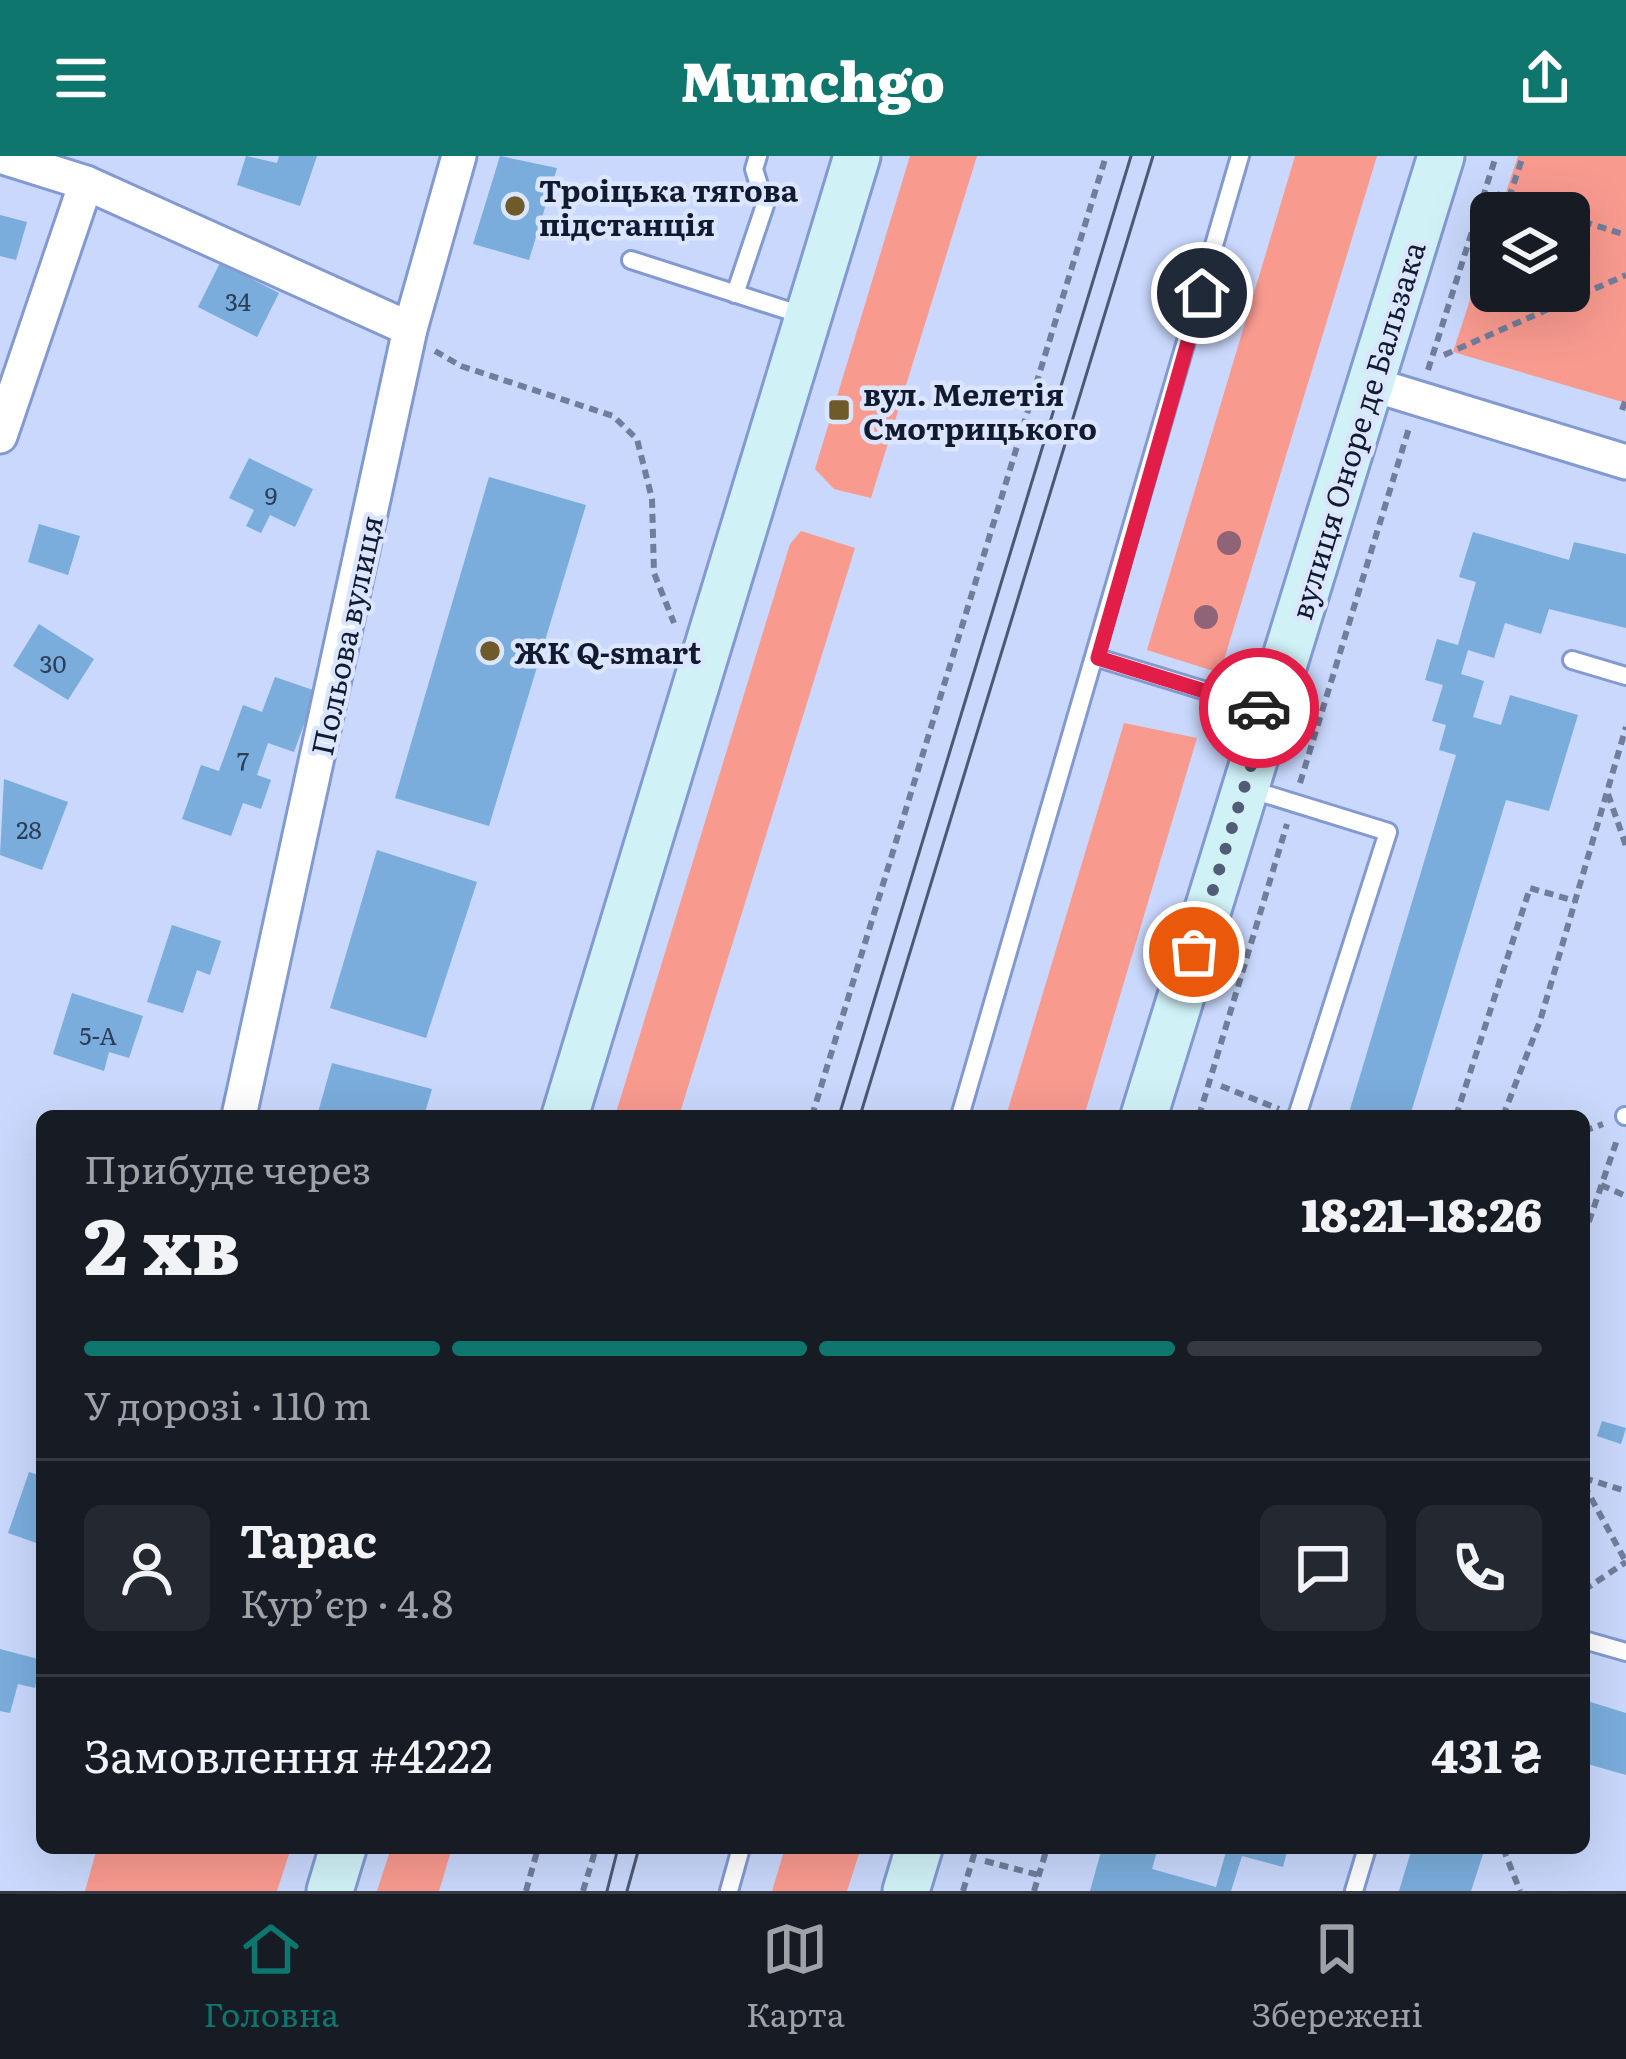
<!DOCTYPE html>
<html lang="uk">
<head>
<meta charset="utf-8">
<style>
  :root { --surface:#171b24; --page:#242831; --text:#f1f3f6; --muted:#9ea1a6; --line:#363941; --accent:#0f766e }
  body { margin:0; font-family:Literata,serif; background:var(--page); color:var(--text); height:100vh; display:flex; flex-direction:column; font-size:45px; white-space:nowrap }
  * { box-sizing:border-box; margin:0 }
  p { font-size:39px; color:var(--muted) }
  .icon { flex:none; width:66px; height:66px; fill:none; stroke:currentColor; stroke-width:2; stroke-linecap:round; stroke-linejoin:round }
  .map { position:relative; flex:1; overflow:hidden }
  .drawer { position:absolute; left:36px; top:954px; width:1554px; height:744px; display:flex; flex-direction:column; background:var(--surface); border-radius:18px; box-shadow:0 12px 48px #0002 }
  .drawer>* { flex:none }
  .buttons { position:absolute; left:1470px; top:36px; display:grid; gap:24px }
  .buttons a { display:grid; place-items:center; width:120px; height:120px; border-radius:18px; background:var(--surface); box-shadow:0 12px 48px #0002; font-size:60px }
  .pin { position:absolute; display:grid; place-items:center; width:102px; height:102px; color:#fff; margin:-51px; border:6px solid #fff; border-radius:50%; box-shadow:0 3px 12px #0007 }
  .courier { position:absolute; display:grid; place-items:center; width:120px; height:120px; margin:-60px; border:9px solid #e11d48; border-radius:50%; background:#fff; color:#222; box-shadow:0 3px 15px #0007 }
  .overview em { font-style:normal; font-weight:800 }
  .overview div { display:flex; flex-direction:column-reverse }
  .overview { display:flex; align-items:center; justify-content:space-between; height:204px; padding:0 48px }
  h1 { font-size:78px; font-weight:800; line-height:90px }
  .bar { display:grid; grid-template-columns:repeat(4,1fr); gap:18px 12px; align-content:center; height:144px; padding:0 48px }
  .bar i { height:15px; border-radius:9px; background:var(--line) }
  .bar .current { background:var(--accent) }
  .bar p { grid-column:span 4 }
  .line { display:flex; align-items:center; gap:30px; padding:0 48px; border-top:3px solid var(--line) }
  .line div { flex:1 }
  .round { display:grid; place-items:center; flex:none; width:126px; height:126px; border-radius:18px; background:var(--page) }
  header { display:flex; justify-content:space-between; align-items:center; height:156px; padding:0 48px; background:var(--accent); color:#fff; font-size:54px; font-weight:800 }
  .tabs { display:flex; justify-content:space-around; align-items:center; height:168px; border-top:3px solid var(--line); background:var(--surface); font-size:33px; color:var(--muted) }
  .tabs a { display:grid; justify-items:center; gap:6px }
  .tabs .current { color:var(--accent) }
  .map>svg:first-child { display:block }
  .green { fill:#f99a8f }
  .building { fill:#7aaddc }
  .lines { fill:none; stroke-linecap:round; stroke-linejoin:round }
  .lane-casing { stroke:#8299d1; stroke-width:22 }
  .street-casing { stroke:#8299d1; stroke-width:39 }
  .secondary-casing { stroke:#8299d1; stroke-width:51 }
  .path { stroke:#717d9a; stroke-width:6; stroke-dasharray:9 6; stroke-linecap:butt }
  .lane { stroke:#fff; stroke-width:16 }
  .street { stroke:#fff; stroke-width:33 }
  .secondary { stroke:#d0f2f7; stroke-width:45 }
  .tram { stroke:#4d5872; stroke-width:3 }
  .tree { fill:#8e6476 }
  .done { stroke:#515c77; stroke-width:12; stroke-dasharray:0 21.6 }
  .route { stroke:#e11d48; stroke-width:15 }
  .poi-dot { fill:#6f5a29; stroke:#dbe6fe; stroke-width:4.5 }
  .labels { text-anchor:middle; dominant-baseline:central; stroke-width:9; stroke-linejoin:round; paint-order:stroke }
  .number-label { font-size:24px; fill:#2b3f5a }
  .poi-label { font-size:30px; font-weight:bold; fill:#111a2f; stroke:#dbe6fe; text-anchor:start }
  .street-label { font-size:30px; fill:#111a2f; stroke:#dbe6fe }
</style>
</head>
<body>
<header><svg class="icon" aria-label="menu" viewBox="0 0 24 24"><path d="M4 6h16M4 12h16M4 18h16"/></svg>Munchgo<svg class="icon" aria-label="share" viewBox="0 0 24 24"><path d="M12 15V3M7 8l5-5 5 5M5 13v7h14v-7"/></svg></header>
<div class="map">
<svg width="1626" height="1735" viewBox="0 0 1626 1735">
  <rect width="100%" height="100%" fill="#c9d8fc"/>
  <g class="green">
    <polygon points="910,0 977,0 871,342 834,333 815,313"/>
    <polygon points="1295,0 1377,0 1220,517 1147,494"/>
    <polygon points="1518,0 1626,0 1626,247 1453,196 1491,80 1491,135 1569,135 1569,57 1499,57"/>
    <polygon points="801,375 855,392 679,960 615,960 790,388"/>
    <polygon points="1124,567 1197,582 1084,960 1006,960"/>
    <polygon points="97,1692 291,1692 277,1735 85,1735"/>
    <polygon points="391,1692 452,1692 439,1735 377,1735"/>
    <polygon points="785,1692 861,1692 847,1735 772,1735"/>
  </g>
  <g class="building">
    <polygon points="246,0 277,7 279,0 317,0 300,50 237,29"/>
    <polygon points="500,0 557,12 529,104 473,88"/>
    <polygon points="0,59 27,66 16,104 0,100"/>
    <polygon points="220,107 279,137 257,181 198,151"/>
    <polygon points="249,302 313,333 295,371 270,359 261,377 246,370 254,354 229,342"/>
    <polygon points="489,321 586,349 489,670 395,642"/>
    <polygon points="39,368 80,380 68,419 28,406"/>
    <polygon points="1473,376 1569,404 1574,386 1626,398 1626,472 1549,453 1541,478 1505,467 1494,502 1468,494 1461,518 1484,525 1473,561 1501,569 1510,539 1578,559 1549,655 1506,644 1410,960 1348,960 1456,599 1439,594 1446,569 1432,565 1443,529 1425,524 1437,483 1458,489 1476,426 1459,421"/>
    <polygon points="39,468 94,503 68,544 13,510"/>
    <polygon points="275,521 316,535 294,596 268,587 257,619 271,624 261,653 243,647 231,680 182,663 201,609 219,615 243,549 262,556"/>
    <polygon points="4,623 68,646 42,714 0,699"/>
    <polygon points="377,694 477,726 426,882 330,852"/>
    <polygon points="172,769 221,785 210,819 197,814 183,857 147,846"/>
    <polygon points="72,837 143,860 129,902 109,896 104,915 53,898"/>
    <polygon points="332,907 432,933 424,960 317,960"/>
    <polygon points="1602,1265 1626,1272 1621,1288 1597,1280"/>
    <polygon points="29,1316 42,1320 42,1389 8,1377"/>
    <polygon points="0,1493 42,1504 35,1532 18,1528 10,1557 0,1555"/>
    <polygon points="1584,1544 1626,1557 1626,1619 1584,1607"/>
    <polygon points="1102,1692 1158,1692 1152,1713 1216,1731 1227,1692 1288,1692 1283,1711 1242,1700 1231,1735 1090,1735"/>
    <polygon points="1412,1692 1485,1692 1471,1735 1399,1735"/>
  </g>
  <g class="lines">
    <defs>
      <g id="lane">
        <polyline points="631,104 808,161"/>
        <polyline points="735,138 765,49 754,13 758,0"/>
        <polyline points="1098,502 1268,554"/>
        <polyline points="1572,504 1626,520"/>
        <polyline points="1246,632 1388,676 1297,960"/>
        <polyline points="960,960 1240,0"/>
        <polyline points="1625,960 1626,960"/>
        <polyline points="1584,1484 1626,1496"/>
        <polyline points="729,1735 741,1692"/>
        <polyline points="1354,1735 1367,1692"/>
      </g>
      <g id="street">
        <polyline points="0,0 86,27 410,173"/>
        <polyline points="1371,228 1626,306"/>
        <polyline points="0,280 86,27"/>
        <polyline points="239,960 410,173 459,0"/>
      </g>
      <g id="secondary">
        <polyline points="565,960 857,0"/>
        <polyline points="1144,960 1441,0"/>
        <polyline points="330,1735 343,1692"/>
        <polyline points="906,1735 919,1692"/>
      </g>
    </defs>
    <use href="#lane" class="lane-casing"/>
    <use href="#street" class="street-casing"/>
    <use href="#secondary" class="secondary-casing"/>
    <g class="path">
      <polyline points="1497,38 1558,57"/>
      <polyline points="1509,42 1523,0"/>
      <polyline points="1569,61 1626,79"/>
      <polyline points="435,195 461,210 613,260 637,283 652,343 654,417 674,467"/>
      <polyline points="1444,199 1626,119"/>
      <polyline points="1428,214 1496,0"/>
      <polyline points="1622,254 1626,243"/>
      <polyline points="1300,627 1409,272"/>
      <polyline points="1608,638 1626,690"/>
      <polyline points="1221,930 1279,953"/>
      <polyline points="812,960 1106,0"/>
      <polyline points="1199,960 1287,668"/>
      <polyline points="1456,960 1530,732 1575,745"/>
      <polyline points="1503,960 1540,865 1626,571"/>
      <polyline points="1584,975 1603,968"/>
      <polyline points="1601,1029 1626,1040"/>
      <polyline points="1584,1080 1618,981"/>
      <polyline points="1584,1322 1626,1335"/>
      <polyline points="1584,1329 1626,1406"/>
      <polyline points="1584,1434 1626,1406"/>
      <polyline points="1503,1692 1520,1735"/>
      <polyline points="985,1705 1039,1719"/>
      <polyline points="526,1735 538,1692"/>
      <polyline points="583,1735 596,1692"/>
      <polyline points="963,1735 976,1692"/>
      <polyline points="1034,1735 1047,1692"/>
    </g>
    <use href="#lane" class="lane"/>
    <use href="#street" class="street"/>
    <use href="#secondary" class="secondary"/>
    <g class="tram">
      <polyline points="839,960 1131,0"/>
      <polyline points="860,960 1153,0"/>
      <polyline points="607,1735 618,1692"/>
      <polyline points="627,1735 639,1692"/>
    </g>
  </g>
  <g class="tree">
    <circle cx="1229" cy="387" r="12"/>
    <circle cx="1206" cy="461" r="12"/>
  </g>
  <g class="lines">
    <polyline class="done" points="1194,796 1268,554 1259,552"/>
    <polyline class="route" points="1202,137 1098,502 1259,552"/>
  </g>
  <g class="poi-dot">
    <circle cx="515" cy="50" r="12"/>
    <rect x="827" y="242" width="24" height="24" rx="6"/>
    <circle cx="490" cy="495" r="12"/>
  </g>
  <g class="labels">
    <g class="number-label">
      <text x="238" y="144">34</text>
      <text x="271" y="338">9</text>
      <text x="53" y="506">30</text>
      <text x="243" y="603">7</text>
      <text x="29" y="672">28</text>
      <text x="98" y="878">5-А</text>
    </g>
    <g class="poi-label">
      <text x="539" y="33">Троiцька тягова<tspan x="539" dy="34">пiдстанцiя</tspan></text>
      <text x="863" y="237">вул. Мелетія<tspan x="863" dy="34">Смотрицького</tspan></text>
      <text x="514" y="495">ЖК Q-smart</text>
    </g>
    <g class="street-label">
      <text transform="translate(1356 274) rotate(-73)">вулиця Оноре де Бальзака</text>
      <text transform="translate(345 479) rotate(-78)">Польова вулиця</text>
    </g>
  </g>
</svg>
<div class="buttons">
<a><svg class="icon" aria-label="layers" viewBox="0 0 24 24"><path d="M12 4l9 5-9 5-9-5zM3 14l9 5 9-5"/></svg></a>
</div>
<div class="pin" style="left:1194px;top:796px;background:#ea580c"><svg class="icon" aria-label="bag" viewBox="0 0 24 24"><path d="M5 8h14l-1 12H6zM9 8a3 3 0 0 1 6 0"/></svg></div>
<div class="pin" style="left:1202px;top:137px;background:#1f2937"><svg class="icon" aria-label="home" viewBox="0 0 24 24"><path d="M3 11l9-7 9 7M6 9v11h12V9"/></svg></div>
<div class="courier" style="left:1259px;top:552px"><svg class="icon" aria-label="car" viewBox="0 0 24 24"><path d="M5 17H2v-5l4-1 3-4h7l3 4 3 1v5h-3M9 17h6M6 11h13"/><circle cx="7" cy="17" r="2"/><circle cx="17" cy="17" r="2"/></svg></div>
<section class="drawer">
<div class="overview"><div><h1>2 хв</h1><p>Прибуде через</p></div><em>18:21–18:26</em></div>
<div class="bar"><i class="current"></i><i class="current"></i><i class="current"></i><i></i><p>У дорозі · 110 m</p></div>
<div class="line" style="height:216px"><a class="round"><svg class="icon" aria-label="person" viewBox="0 0 24 24"><circle cx="12" cy="8" r="4"/><path d="M4 21q1-7 8-7t8 7"/></svg></a><div><b>Тарас</b><p>Кур’єр · 4.8</p></div><a class="round"><svg class="icon" aria-label="chat" viewBox="0 0 24 24"><path d="M4 5h16v11H9l-5 4z"/></svg></a><a class="round"><svg class="icon" aria-label="phone" viewBox="0 0 24 24"><path d="M5 4h4l2 5-3 2q2 4 5 5l2-3 5 2v4C11 20 4 13 5 4z"/></svg></a></div>
<div class="line" style="height:156px"><div>Замовлення #4222</div><b>431 ₴</b></div>
</section>
</div>
<nav class="tabs">
<a class="current"><svg class="icon" aria-label="home" viewBox="0 0 24 24"><path d="M3 11l9-7 9 7M6 9v11h12V9"/></svg>Головна</a>
<a><svg class="icon" aria-label="map" viewBox="0 0 24 24"><path d="M3 6l6-2 6 2 6-2v14l-6 2-6-2-6 2zM9 4v14M15 6v14"/></svg>Карта</a>
<a><svg class="icon" aria-label="saved" viewBox="0 0 24 24"><path d="M7 4h10v16l-5-4-5 4z"/></svg>Збережені</a>
</nav>
</body>
</html>
